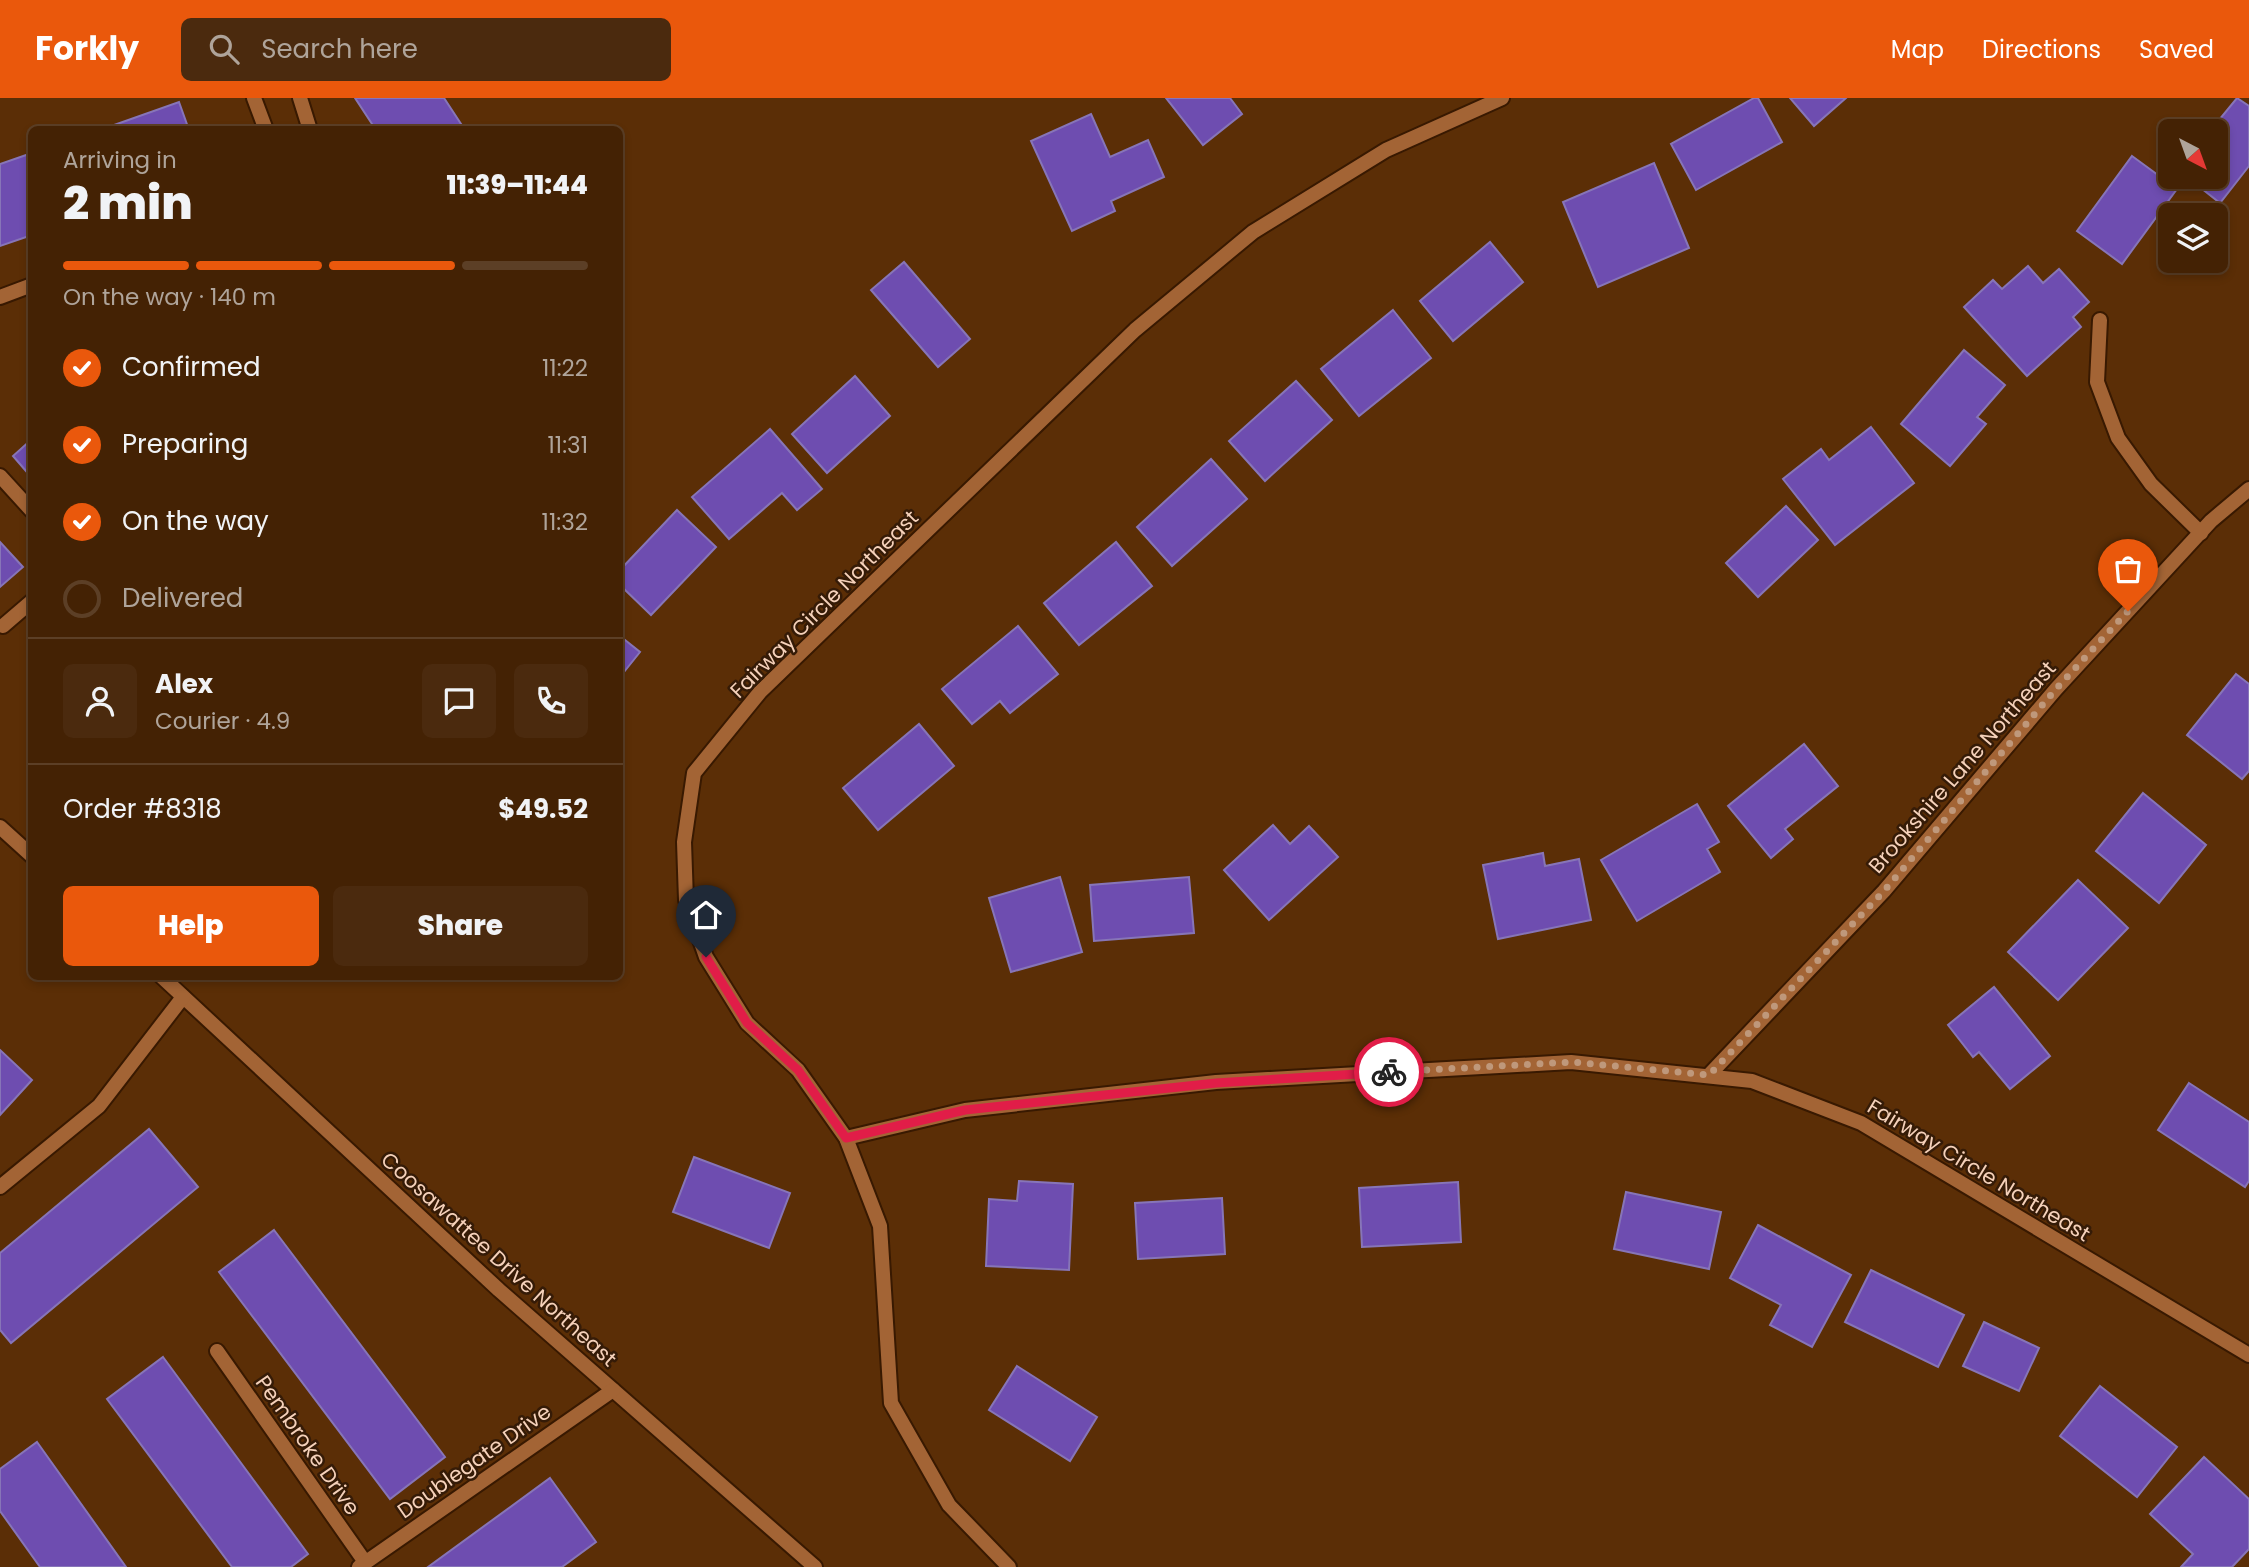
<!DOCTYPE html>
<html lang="en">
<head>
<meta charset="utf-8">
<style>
  :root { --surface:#442204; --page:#4b2a0e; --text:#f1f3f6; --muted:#afa49a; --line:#5c3f26; --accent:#ea580c }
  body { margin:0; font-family:Poppins,sans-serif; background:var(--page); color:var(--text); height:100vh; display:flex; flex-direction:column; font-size:26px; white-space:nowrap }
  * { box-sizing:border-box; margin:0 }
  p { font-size:23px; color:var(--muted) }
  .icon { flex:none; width:38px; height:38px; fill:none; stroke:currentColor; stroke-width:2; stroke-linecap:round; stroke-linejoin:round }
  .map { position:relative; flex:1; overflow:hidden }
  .drawer { position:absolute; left:28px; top:28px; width:595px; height:854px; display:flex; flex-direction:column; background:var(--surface); border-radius:10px; box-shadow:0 4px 10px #0003,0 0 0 2px var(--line) }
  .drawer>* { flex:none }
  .needle { width:46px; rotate:139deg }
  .buttons { position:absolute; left:2158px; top:21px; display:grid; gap:14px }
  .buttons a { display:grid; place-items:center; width:70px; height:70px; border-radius:10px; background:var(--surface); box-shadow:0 4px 10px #0003,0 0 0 2px var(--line); font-size:35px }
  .pin { position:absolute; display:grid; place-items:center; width:60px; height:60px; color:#fff; margin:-72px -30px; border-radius:50% 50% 50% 0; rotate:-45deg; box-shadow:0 0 7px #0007 }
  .pin .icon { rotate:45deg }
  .courier { position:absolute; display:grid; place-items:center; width:70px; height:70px; margin:-35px; border:5px solid #e11d48; border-radius:50%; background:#fff; color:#222; box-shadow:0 2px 9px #0007 }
  .headline em { font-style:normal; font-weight:800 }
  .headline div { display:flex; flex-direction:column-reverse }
  .headline { display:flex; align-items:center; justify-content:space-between; height:119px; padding:0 35px }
  h1 { font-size:46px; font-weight:800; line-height:52px }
  .bar { display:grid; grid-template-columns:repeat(4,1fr); gap:10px 7px; align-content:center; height:84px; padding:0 35px }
  .bar i { height:9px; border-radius:5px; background:var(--line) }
  .bar .on { background:var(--accent) }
  .bar p { grid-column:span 4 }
  .line { display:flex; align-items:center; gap:18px; padding:0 35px; border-top:2px solid var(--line) }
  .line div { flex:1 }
  .round { display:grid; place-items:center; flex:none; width:74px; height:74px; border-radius:10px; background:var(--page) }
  ol { padding:0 35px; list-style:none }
  li { display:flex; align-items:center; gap:21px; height:77px }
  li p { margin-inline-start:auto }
  li .icon { padding:7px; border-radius:50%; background:var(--accent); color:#fff; stroke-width:4 }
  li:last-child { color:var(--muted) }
  li i { width:38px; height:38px; border:4px solid var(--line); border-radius:50% }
  .primary-button { display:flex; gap:14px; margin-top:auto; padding:14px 35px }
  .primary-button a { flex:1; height:80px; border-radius:10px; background:var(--accent); color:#fff; font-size:28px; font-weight:800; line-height:80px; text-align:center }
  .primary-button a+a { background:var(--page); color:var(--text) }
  header { display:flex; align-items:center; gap:42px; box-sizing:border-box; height:98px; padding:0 35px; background:var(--accent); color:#fff }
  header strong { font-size:33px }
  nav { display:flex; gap:38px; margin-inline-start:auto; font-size:24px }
  .search { width:490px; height:63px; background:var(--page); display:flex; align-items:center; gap:18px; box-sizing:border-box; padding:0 24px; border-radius:10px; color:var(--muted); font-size:26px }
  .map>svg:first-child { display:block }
  .building { fill:#6e4db0; stroke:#8775b8; stroke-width:2 }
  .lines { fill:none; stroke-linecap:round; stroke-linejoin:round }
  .service-casing { stroke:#381901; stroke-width:18 }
  .minor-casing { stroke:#381901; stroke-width:18 }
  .service { stroke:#a36435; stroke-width:14 }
  .minor { stroke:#a36435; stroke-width:14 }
  .done { stroke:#bf987b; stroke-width:7; stroke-dasharray:0 12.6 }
  .route { stroke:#e11d48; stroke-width:9 }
  .labels { text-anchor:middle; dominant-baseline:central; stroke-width:5; stroke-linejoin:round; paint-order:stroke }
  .street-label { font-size:21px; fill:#f5d1ba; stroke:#351b07 }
</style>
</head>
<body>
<header>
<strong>Forkly</strong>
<div class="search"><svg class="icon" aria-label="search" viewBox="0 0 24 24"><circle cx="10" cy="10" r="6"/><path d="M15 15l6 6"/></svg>Search here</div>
<nav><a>Map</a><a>Directions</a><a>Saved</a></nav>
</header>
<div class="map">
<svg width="2249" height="1469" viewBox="0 0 2249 1469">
  <rect width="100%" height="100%" fill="#5b2e06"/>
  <g class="building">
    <polygon points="355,0 444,0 465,32 376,32"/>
    <polygon points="1166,0 1230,0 1242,16 1203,47"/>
    <polygon points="1754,0 1758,0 1782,44 1696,92 1671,46"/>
    <polygon points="1790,0 1846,0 1814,28"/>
    <polygon points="2237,0 2249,8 2249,68 2220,105 2187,79 2216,79 2216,33 2210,33"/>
    <polygon points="179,4 189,32 100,32"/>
    <polygon points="1091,16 1110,59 1148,42 1164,79 1111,103 1115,113 1072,133 1031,43"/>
    <polygon points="32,55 32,137 0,148 0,66"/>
    <polygon points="2132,58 2177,91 2122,166 2077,133"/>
    <polygon points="1654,65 1689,150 1598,189 1563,104"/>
    <polygon points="1490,144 1523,184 1453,243 1420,203"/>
    <polygon points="904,164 970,241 938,269 871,192"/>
    <polygon points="2028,168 2043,185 2059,171 2089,204 2073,219 2081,229 2027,278 1964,209 1993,182 2002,191"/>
    <polygon points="1393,212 1431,260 1359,318 1321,271"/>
    <polygon points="1964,252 2005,287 1977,319 1986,326 1950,368 1901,326"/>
    <polygon points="855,278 890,318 827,375 792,336"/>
    <polygon points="1296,283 1332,322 1265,383 1229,343"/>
    <polygon points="1871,329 1914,385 1835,447 1783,381 1821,351 1829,362"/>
    <polygon points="770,331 822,391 797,412 782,395 729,441 692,399"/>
    <polygon points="32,341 32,380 13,358"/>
    <polygon points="1211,361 1247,401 1172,468 1137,429"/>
    <polygon points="1786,408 1818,442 1758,499 1726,465"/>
    <polygon points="677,412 716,449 651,517 620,487 620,472"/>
    <polygon points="0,444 23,469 0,489"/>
    <polygon points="1116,444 1152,488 1079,547 1044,505"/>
    <polygon points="1018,528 1058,576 1010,615 1000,603 972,626 942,591"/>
    <polygon points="620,538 640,554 620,579"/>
    <polygon points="2236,576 2249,586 2249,673 2242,681 2187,637"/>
    <polygon points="919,626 954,668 878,732 843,690"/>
    <polygon points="1804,646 1838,688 1785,731 1793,741 1771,760 1728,708"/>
    <polygon points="2143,695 2206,747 2159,805 2096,753"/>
    <polygon points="1697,706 1719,744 1707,751 1720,774 1637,823 1601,762"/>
    <polygon points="1273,727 1290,746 1309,728 1338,759 1269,822 1224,772"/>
    <polygon points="1543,755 1545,768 1579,761 1591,822 1498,841 1483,767"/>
    <polygon points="1060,779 1082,854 1011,874 989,800"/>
    <polygon points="1189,779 1194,835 1094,843 1090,787"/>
    <polygon points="2078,782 2128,830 2058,902 2008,854"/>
    <polygon points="1994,889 2050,958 2010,991 1979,954 1973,959 1948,927"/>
    <polygon points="0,952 32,982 0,1017"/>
    <polygon points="2189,985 2249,1024 2249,1083 2245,1089 2158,1032"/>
    <polygon points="149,1031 198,1089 11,1245 0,1232 0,1155"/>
    <polygon points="694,1059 790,1095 769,1150 673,1114"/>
    <polygon points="1019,1083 1073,1086 1069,1172 986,1168 989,1101 1017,1103"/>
    <polygon points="1458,1084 1461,1144 1362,1149 1359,1090"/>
    <polygon points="1626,1094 1721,1114 1709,1171 1614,1151"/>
    <polygon points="1222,1100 1225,1156 1138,1161 1135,1105"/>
    <polygon points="1758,1127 1851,1177 1812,1249 1770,1227 1781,1207 1730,1180"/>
    <polygon points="274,1132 445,1359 390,1401 219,1174"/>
    <polygon points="1871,1172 1964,1217 1938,1269 1845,1224"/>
    <polygon points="1984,1224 2039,1250 2019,1293 1963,1268"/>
    <polygon points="163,1259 308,1456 291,1469 232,1469 107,1301"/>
    <polygon points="1017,1268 1097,1319 1070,1363 989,1312"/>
    <polygon points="2100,1288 2177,1349 2137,1399 2060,1338"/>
    <polygon points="37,1344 126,1469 40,1469 0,1413 0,1371"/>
    <polygon points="2204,1359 2249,1401 2249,1451 2232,1469 2181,1469 2193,1456 2150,1416"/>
    <polygon points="550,1380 596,1444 562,1469 428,1469"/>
  </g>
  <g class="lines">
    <defs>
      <polyline id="service" points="2100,222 2097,284 2118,340 2151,386 2201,435"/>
      <g id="minor">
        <polyline points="254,0 266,32"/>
        <polyline points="300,0 310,32"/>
        <polyline points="0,199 32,187"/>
        <polyline points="0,378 32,413"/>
        <polyline points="3,528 32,503"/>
        <polyline points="0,729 32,758"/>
        <polyline points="161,878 499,1192 815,1469"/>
        <polyline points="1709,977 1884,793 2056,591 2211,423 2249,391"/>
        <polyline points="846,1040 965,1012 1216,984 1571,964 1752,983 1861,1025 2249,1257"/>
        <polyline points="0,1089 99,1008 183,899"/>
        <polyline points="217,1253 365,1464"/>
        <polyline points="359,1469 613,1292"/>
        <polyline points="1009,1469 949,1407 891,1305 880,1128 846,1040 798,972 747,925 706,859 686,802 684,744 694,675 760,594 1135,232 1253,134 1386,52 1502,0"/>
      </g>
    </defs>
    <use href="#service" class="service-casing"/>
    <use href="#minor" class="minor-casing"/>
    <use href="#service" class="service"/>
    <use href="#minor" class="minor"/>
  </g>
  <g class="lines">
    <polyline class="done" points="1389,974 1572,964 1709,977 1884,793 2056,591 2128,513"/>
    <polyline class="route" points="706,859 747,925 798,972 846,1040 965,1012 1216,985 1389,974"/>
  </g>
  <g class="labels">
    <g class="street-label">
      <text transform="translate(824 506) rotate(-45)">Fairway Circle Northeast</text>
      <text transform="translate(1962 669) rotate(-49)">Brookshire Lane Northeast</text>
      <text transform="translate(1979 1072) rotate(31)">Fairway Circle Northeast</text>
      <text transform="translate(499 1161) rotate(42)">Coosawattee Drive Northeast</text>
      <text transform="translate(308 1347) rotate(55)">Pembroke Drive</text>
      <text transform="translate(474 1363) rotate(-35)">Doublegate Drive</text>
    </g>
  </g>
</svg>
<div class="buttons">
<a><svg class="needle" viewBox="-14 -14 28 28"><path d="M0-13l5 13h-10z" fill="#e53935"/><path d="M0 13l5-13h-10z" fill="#afa49a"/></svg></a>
<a><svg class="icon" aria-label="layers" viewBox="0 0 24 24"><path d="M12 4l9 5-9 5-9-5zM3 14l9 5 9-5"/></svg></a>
</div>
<div class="pin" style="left:2128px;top:513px;background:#ea580c"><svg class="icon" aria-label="bag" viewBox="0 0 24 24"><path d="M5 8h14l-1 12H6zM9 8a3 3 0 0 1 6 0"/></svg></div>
<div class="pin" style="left:706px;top:859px;background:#1f2937"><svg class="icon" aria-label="home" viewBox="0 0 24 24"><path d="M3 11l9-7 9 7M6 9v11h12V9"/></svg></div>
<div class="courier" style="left:1389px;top:974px"><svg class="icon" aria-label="bike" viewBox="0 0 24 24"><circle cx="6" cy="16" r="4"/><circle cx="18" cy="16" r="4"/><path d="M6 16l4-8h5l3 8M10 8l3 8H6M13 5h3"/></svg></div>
<section class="drawer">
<div class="headline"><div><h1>2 min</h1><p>Arriving in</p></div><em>11:39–11:44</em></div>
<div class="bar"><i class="on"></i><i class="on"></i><i class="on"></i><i></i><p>On the way · 140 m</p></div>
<ol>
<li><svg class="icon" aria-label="check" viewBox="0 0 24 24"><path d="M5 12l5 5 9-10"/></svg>Confirmed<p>11:22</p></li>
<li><svg class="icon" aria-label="check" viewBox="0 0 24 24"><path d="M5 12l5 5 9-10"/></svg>Preparing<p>11:31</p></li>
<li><svg class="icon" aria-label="check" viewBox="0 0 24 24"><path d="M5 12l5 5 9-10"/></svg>On the way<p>11:32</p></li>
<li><i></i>Delivered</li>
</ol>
<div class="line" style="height:126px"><a class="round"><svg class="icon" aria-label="person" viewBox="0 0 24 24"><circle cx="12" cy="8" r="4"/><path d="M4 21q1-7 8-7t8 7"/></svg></a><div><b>Alex</b><p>Courier · 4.9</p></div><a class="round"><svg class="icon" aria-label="chat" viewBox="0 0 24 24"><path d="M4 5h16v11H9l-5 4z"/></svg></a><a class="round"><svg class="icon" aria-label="phone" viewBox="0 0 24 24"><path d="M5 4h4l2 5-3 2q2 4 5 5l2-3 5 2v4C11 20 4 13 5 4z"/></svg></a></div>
<div class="line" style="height:91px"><div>Order #8318</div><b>$49.52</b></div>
<div class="primary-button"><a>Help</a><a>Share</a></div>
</section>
</div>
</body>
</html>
